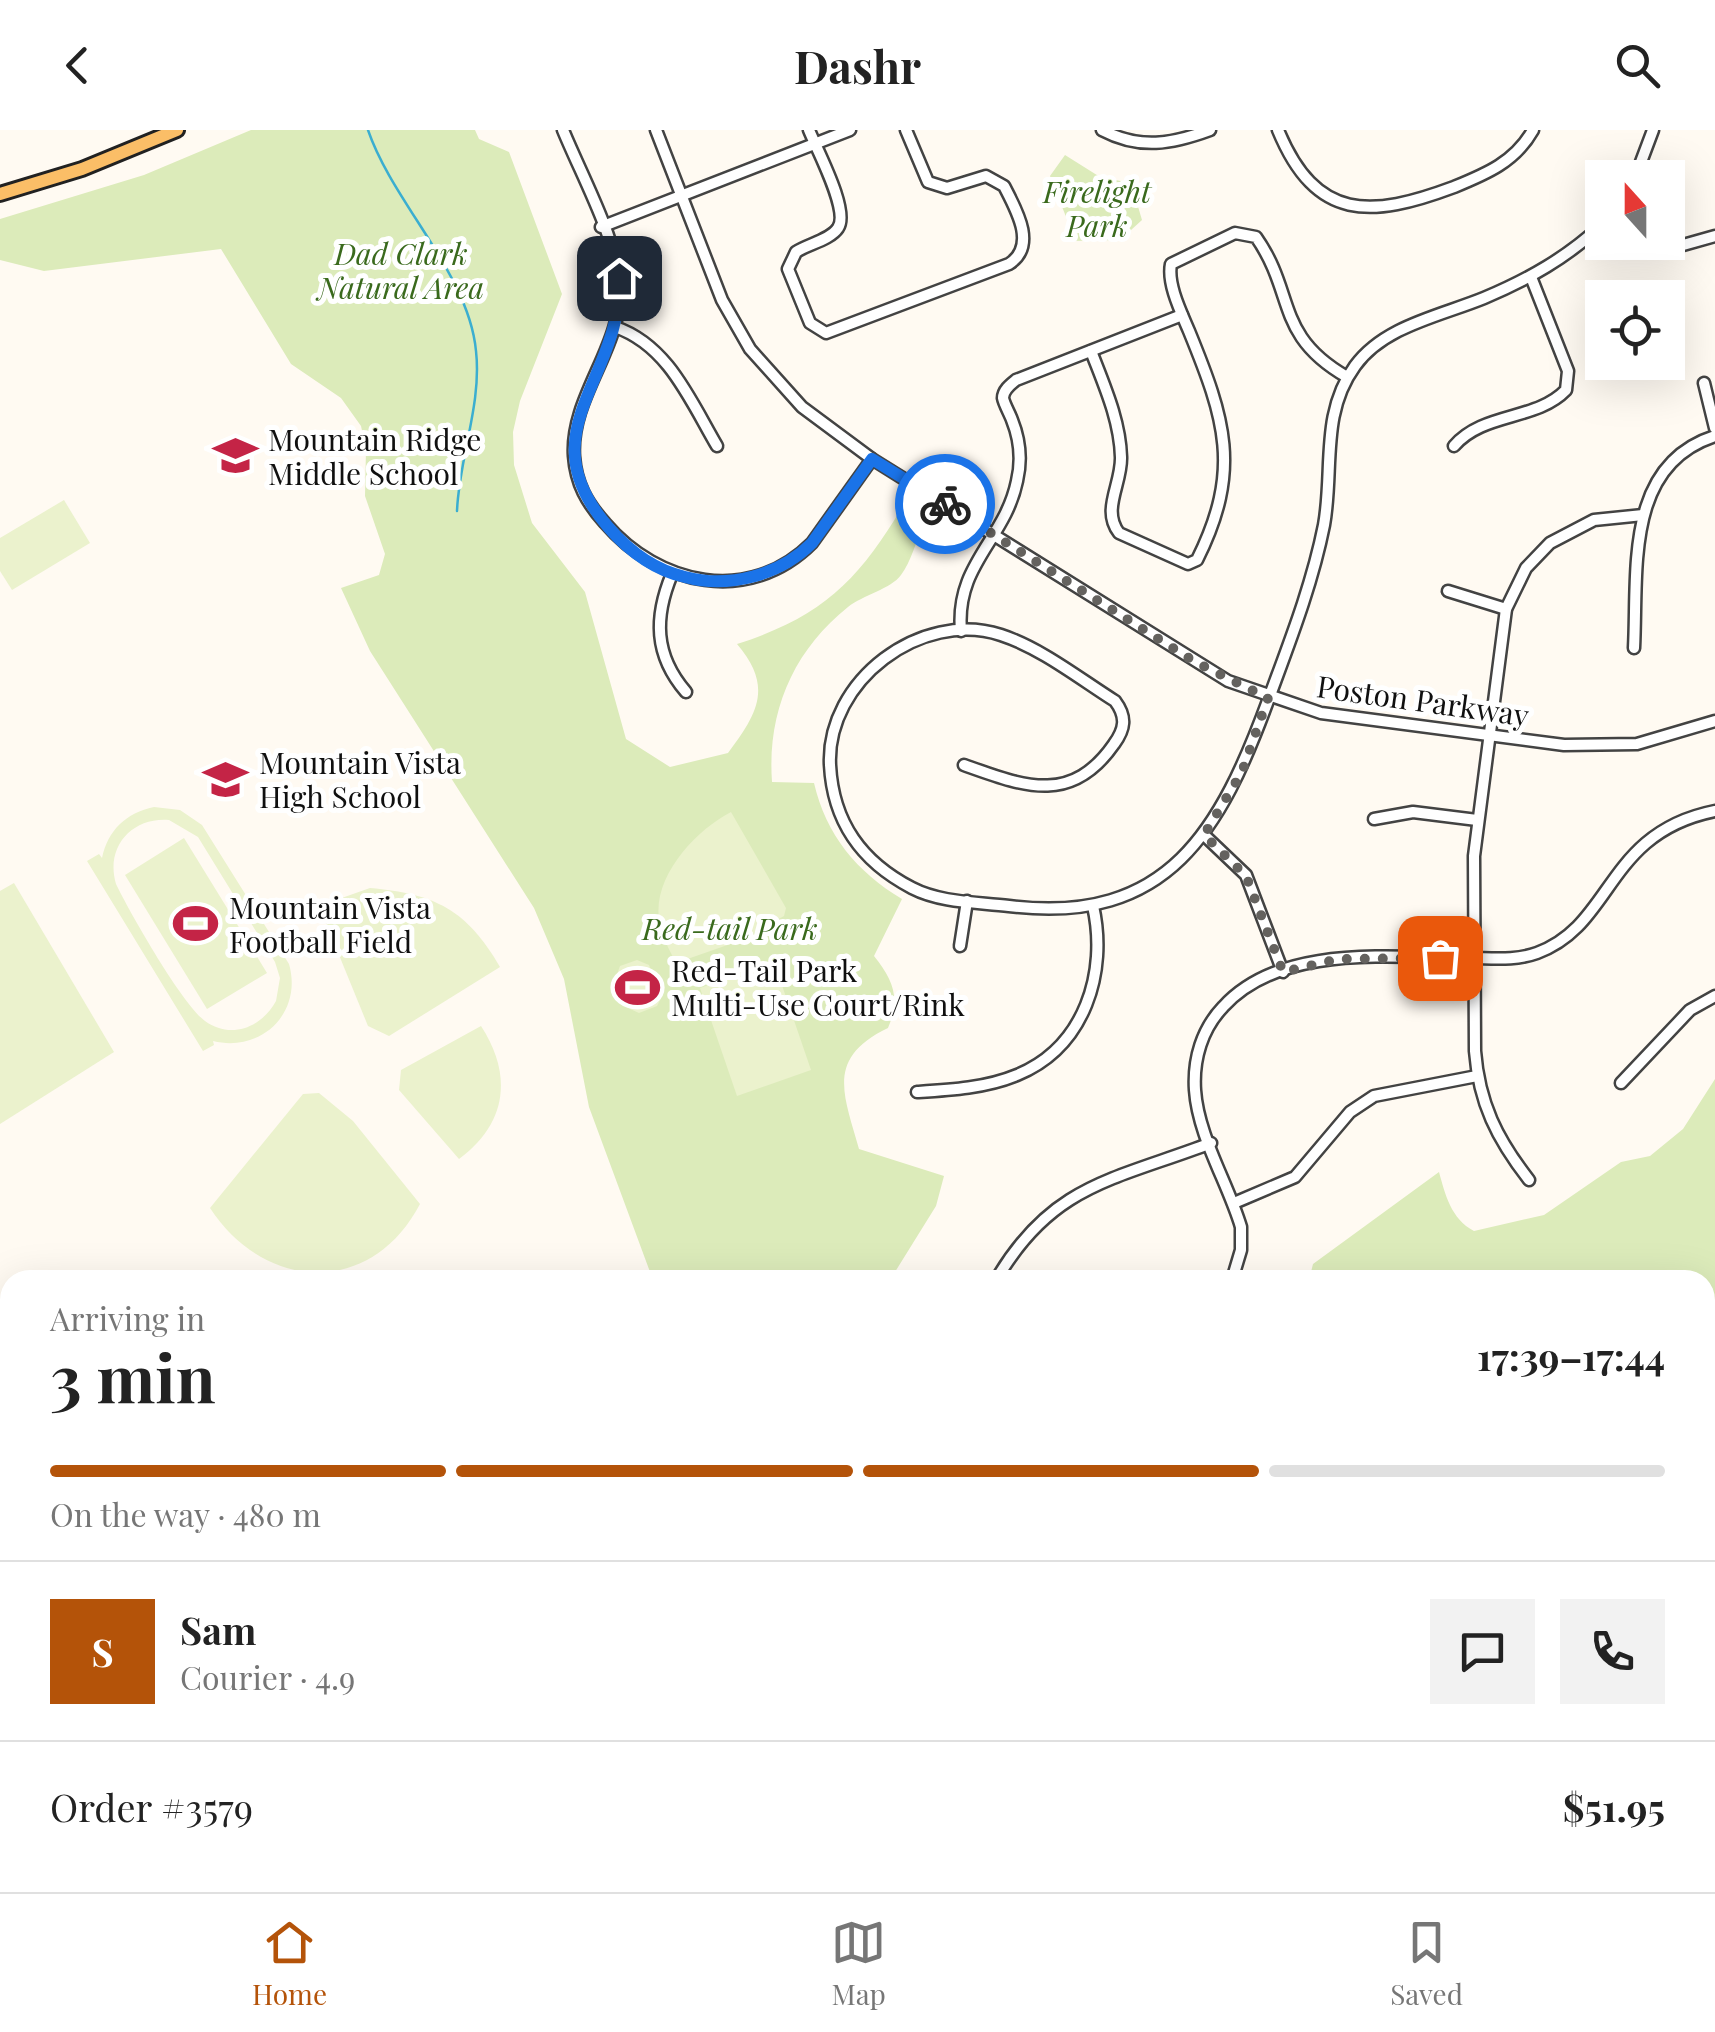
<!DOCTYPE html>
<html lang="en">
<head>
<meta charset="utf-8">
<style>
  :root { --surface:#fff; --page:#f2f2f2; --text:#222; --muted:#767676; --line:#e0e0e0; --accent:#b45309 }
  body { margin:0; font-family:"Playfair Display",serif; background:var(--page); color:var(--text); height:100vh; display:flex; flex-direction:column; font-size:38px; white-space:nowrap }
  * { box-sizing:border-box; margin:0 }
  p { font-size:32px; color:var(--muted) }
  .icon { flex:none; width:55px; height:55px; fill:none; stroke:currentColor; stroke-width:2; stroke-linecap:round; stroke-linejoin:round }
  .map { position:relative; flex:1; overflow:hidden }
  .panel { position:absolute; left:0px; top:1140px; width:1715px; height:622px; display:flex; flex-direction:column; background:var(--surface); border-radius:30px 30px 0 0; box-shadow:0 10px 40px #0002 }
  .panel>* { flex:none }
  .needle { width:65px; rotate:339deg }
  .controls { position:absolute; left:1585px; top:30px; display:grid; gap:20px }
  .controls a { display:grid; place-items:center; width:100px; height:100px; border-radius:0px; background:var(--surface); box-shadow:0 10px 40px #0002; font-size:50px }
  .pin { position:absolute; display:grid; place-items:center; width:85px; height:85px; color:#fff; margin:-42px; border-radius:20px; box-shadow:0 5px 15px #0006 }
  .courier { position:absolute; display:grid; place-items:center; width:100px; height:100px; margin:-50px; border:8px solid #1a73e8; border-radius:50%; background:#fff; color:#222; box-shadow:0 2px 12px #0007 }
  .head em { font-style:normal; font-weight:700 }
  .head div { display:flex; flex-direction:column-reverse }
  .head { display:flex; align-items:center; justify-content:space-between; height:170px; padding:0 50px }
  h1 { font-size:65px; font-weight:700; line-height:75px }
  .bar { display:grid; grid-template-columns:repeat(4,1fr); gap:15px 10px; align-content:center; height:120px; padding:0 50px }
  .bar i { height:12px; border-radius:8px; background:var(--line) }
  .bar .current { background:var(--accent) }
  .bar p { grid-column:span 4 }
  .line { display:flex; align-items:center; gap:25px; padding:0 50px; border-top:2px solid var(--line) }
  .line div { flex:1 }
  .round { display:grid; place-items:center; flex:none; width:105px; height:105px; border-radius:0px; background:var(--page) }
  header { display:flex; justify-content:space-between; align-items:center; height:130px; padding:0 50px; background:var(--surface); font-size:45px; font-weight:700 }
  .menu { display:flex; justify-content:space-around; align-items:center; height:140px; border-top:2px solid var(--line); background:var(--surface); font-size:28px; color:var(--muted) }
  .menu a { display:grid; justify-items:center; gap:5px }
  .menu .current { color:var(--accent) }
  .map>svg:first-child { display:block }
  .green { fill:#dcebba }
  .pitch { fill:#ebf2cd; fill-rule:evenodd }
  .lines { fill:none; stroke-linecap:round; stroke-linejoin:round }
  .stream { stroke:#3baed0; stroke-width:2.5 }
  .minor-casing { stroke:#434343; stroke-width:15 }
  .major-casing { stroke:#212121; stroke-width:18 }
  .minor { stroke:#fff; stroke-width:10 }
  .major { stroke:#fbbe67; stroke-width:12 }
  .done { stroke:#64625f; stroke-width:10; stroke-dasharray:0 18 }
  .route { stroke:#1a73e8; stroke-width:12 }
  .labels { text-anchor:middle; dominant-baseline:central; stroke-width:10; stroke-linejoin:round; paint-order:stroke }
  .park-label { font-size:30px; font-style:italic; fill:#3a6a1d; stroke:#fff }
  .poi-label { font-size:30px; fill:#101010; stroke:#fff; text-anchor:start }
  .street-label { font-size:30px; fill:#101010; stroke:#fff }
</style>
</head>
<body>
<header><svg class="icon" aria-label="back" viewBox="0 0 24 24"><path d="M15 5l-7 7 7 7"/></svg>Dashr<svg class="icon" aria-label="search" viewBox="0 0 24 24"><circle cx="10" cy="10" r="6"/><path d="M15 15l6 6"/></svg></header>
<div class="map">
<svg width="1715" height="1762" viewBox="0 0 1715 1762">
  <rect width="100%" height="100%" fill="#fffaf2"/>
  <g class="green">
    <path d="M251,0H475L479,9L509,22L562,164L520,271L513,302L514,335L532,393L585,462L626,609L670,637L728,623C757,584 774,557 737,514C828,485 863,445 910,364L942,389L923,396C916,411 911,432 901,445C891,459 863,465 848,477C793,521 767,582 772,652L814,653C826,705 857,742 902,769L874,826C893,850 901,868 888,898C825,928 844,965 859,1019L944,1046L936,1076L890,1150H653L589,977L564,849L534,778L370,521L341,458L379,445L385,424L365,366L366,319L361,296L341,268L291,234L221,119L44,141L0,130V89L144,45Z"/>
    <polygon points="1065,25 1100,47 1131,53 1142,90 1120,110 1070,111 1070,97 1050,46"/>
    <path d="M1715,949V1215L1705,1219V1150H1309L1313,1134L1439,1042C1445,1064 1451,1089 1474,1101L1544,1085L1621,1032L1650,1026L1683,999Z"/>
  </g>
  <g class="pitch">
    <polygon points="64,370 90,413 12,460 0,441 0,408"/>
    <path d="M154,677L180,680L202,695L289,834C303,883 261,923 213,911L214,915L203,921L87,731L99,724L102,728C108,700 126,683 154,677ZM169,690L198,707L275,832L280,848L276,871C262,897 231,910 205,891C182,874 130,783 116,754C105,717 132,687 169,690Z"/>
    <path d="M731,682L786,778L784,786L739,811L676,833C669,819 661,805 659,789C653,746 696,700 731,682Z"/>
    <polygon points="184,708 267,843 207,879 125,745"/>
    <polygon points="14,753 114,922 0,994 0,761"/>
    <path d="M370,758C435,764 466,779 500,837L389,906L368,896L319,776Z"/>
    <polygon points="637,830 649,835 661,868 657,876 639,883 628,878 616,847 620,836"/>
    <polygon points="774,832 811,940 737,966 700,858"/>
    <path d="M481,896C513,945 507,994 459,1029L399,960L401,940Z"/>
    <path d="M319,963L353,991L420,1074C371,1167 265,1162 210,1078L303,964Z"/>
  </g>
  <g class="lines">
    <path class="stream" d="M368,0C393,73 469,144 476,221C482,274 459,328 457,381"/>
    <defs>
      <g id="minor">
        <path d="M563,0C581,44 614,104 619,150C627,213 570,264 574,326C576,354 587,373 605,393C658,455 749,476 812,413L872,329"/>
        <polyline points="656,0 722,170 750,219 802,277 872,329 1228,551 1321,583 1564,615 1637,614 1715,591"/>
        <path d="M809,0C817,20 850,81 838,98C830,110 808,114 796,122L788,139L810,193L826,203L1009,134C1037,116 1017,81 1004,56L986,46L947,58L928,52L906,0"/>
        <path d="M1102,0C1140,20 1172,14 1210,0"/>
        <path d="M1278,0C1316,92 1371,88 1454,57C1486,44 1515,32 1533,0"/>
        <polyline points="1635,48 1653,0"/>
        <polyline points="601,97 850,0"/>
        <polyline points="1637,112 1676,117 1715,106"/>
        <path d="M615,197C668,215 690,270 717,316"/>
        <path d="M1091,221C1104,255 1120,290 1121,327C1122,354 1101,380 1119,403L1188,434L1197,430C1242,340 1225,289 1189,201C1181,182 1167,154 1171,134L1235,103L1256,107C1296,164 1274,205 1347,247"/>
        <polyline points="1704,253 1715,298"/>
        <path d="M1454,316C1483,282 1536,291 1566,260L1568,241L1531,147"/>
        <path d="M672,444C654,487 654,525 686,562"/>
        <polyline points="1448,461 1506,479"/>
        <path d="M961,501C955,434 1005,410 1017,351C1022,330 1020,310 1012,290C1010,284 1004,274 1003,268C1003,260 1011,254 1016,250L1182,185"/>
        <path d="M1634,518C1638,441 1624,335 1715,306"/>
        <path d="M964,635C1023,656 1071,676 1114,614C1125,599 1127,587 1115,571C1080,549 1041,518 1001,505C921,479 826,551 830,635C833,693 862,732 912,758C941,773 977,772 1009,776C1169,796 1221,699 1269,568C1290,511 1312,455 1324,395C1334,340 1320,284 1355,236C1384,196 1440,186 1484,168C1529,149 1566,128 1602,95"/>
        <polyline points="1374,689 1413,682 1477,690"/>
        <polyline points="1204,705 1246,745 1283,842"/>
        <polyline points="960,816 967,771"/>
        <polyline points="1621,953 1690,880 1715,866"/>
        <path d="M917,962C950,960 986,958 1017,945C1085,917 1108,842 1093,776"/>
        <path d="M1529,1050C1497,1009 1479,973 1475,921L1474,726L1506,479L1526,438L1550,413L1594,390L1643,385"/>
        <polyline points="1234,1073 1295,1047 1350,982 1374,966 1477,946"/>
        <path d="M996,1150C1052,1054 1114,1050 1211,1013"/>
        <path d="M1232,1150L1241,1120V1097C1228,1053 1198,1006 1195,960C1193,929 1202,899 1223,877C1281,813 1392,828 1469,828C1492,828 1515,831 1537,823C1614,795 1605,703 1715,681"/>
      </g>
      <polyline id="major" points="0,64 82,39 177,0"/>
    </defs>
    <use href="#minor" class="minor-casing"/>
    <use href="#major" class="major-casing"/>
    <use href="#minor" class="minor"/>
    <use href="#major" class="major"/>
  </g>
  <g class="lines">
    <polyline class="done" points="945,374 1195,532 1268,568 1242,642 1204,705 1246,746 1283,842 1339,829 1440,828"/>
    <path class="route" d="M619,148C624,249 524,301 609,398C630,422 654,440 685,447C729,459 780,445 812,413L872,329L945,374"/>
  </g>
  <defs>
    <symbol id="school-bare" viewBox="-9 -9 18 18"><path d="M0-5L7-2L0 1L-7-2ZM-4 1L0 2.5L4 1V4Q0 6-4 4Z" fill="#c42446" stroke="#fff" stroke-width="2.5" paint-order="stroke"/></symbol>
    <symbol id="stadium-bare" viewBox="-9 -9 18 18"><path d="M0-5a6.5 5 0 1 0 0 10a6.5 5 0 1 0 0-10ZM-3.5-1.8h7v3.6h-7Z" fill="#c42446" stroke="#fff" stroke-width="2.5" paint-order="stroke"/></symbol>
  </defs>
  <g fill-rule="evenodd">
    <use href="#school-bare" x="204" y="294" width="63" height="63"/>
    <use href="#school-bare" x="194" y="618" width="63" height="63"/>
    <use href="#stadium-bare" x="164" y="762" width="63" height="63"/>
    <use href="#stadium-bare" x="606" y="826" width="63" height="63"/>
  </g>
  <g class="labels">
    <g class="park-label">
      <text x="1097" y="61">Firelight<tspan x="1097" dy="34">Park</tspan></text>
      <text x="401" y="123">Dad Clark<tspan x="401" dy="34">Natural Area</tspan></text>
      <text x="730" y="798">Red-tail Park</text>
    </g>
    <g class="poi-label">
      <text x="268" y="309">Mountain Ridge<tspan x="268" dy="34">Middle School</tspan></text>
      <text x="259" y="632">Mountain Vista<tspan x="259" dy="34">High School</tspan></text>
      <text x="229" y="777">Mountain Vista<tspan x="229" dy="34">Football Field</tspan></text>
      <text x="671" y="840">Red-Tail Park<tspan x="671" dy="34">Multi-Use Court/Rink</tspan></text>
    </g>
    <g class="street-label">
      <text transform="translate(1423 570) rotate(8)">Poston Parkway</text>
    </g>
  </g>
</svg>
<div class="controls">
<a><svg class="needle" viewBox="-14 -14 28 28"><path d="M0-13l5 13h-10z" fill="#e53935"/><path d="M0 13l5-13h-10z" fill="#767676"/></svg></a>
<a><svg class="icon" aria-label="locate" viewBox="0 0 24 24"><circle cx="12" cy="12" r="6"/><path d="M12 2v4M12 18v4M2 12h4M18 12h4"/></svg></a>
</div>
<div class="pin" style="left:1440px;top:828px;background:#ea580c"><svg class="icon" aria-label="bag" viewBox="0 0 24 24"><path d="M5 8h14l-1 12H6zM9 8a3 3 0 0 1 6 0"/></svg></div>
<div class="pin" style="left:619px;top:148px;background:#1f2937"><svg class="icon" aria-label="home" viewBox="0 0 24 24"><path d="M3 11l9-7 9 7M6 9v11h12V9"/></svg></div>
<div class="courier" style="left:945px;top:374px"><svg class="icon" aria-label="bike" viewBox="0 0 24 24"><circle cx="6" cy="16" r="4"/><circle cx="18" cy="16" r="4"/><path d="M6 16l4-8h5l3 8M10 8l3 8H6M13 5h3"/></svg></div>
<section class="panel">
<div class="head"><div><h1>3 min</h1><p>Arriving in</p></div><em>17:39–17:44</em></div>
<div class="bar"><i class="current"></i><i class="current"></i><i class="current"></i><i></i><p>On the way · 480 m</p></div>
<div class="line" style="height:180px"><b class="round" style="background:var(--accent);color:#fff">S</b><div><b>Sam</b><p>Courier · 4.9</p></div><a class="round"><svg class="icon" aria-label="chat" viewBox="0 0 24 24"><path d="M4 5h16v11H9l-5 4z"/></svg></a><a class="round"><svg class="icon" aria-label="phone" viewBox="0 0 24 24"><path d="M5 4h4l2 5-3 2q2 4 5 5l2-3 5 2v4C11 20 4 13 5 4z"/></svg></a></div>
<div class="line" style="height:130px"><div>Order #3579</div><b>$51.95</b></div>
</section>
</div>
<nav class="menu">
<a class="current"><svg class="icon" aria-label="home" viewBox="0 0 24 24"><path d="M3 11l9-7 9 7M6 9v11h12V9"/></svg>Home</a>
<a><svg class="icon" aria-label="map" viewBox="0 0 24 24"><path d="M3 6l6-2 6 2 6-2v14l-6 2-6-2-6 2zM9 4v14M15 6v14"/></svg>Map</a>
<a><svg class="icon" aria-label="saved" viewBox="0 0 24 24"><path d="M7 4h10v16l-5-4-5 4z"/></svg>Saved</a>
</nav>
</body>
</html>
